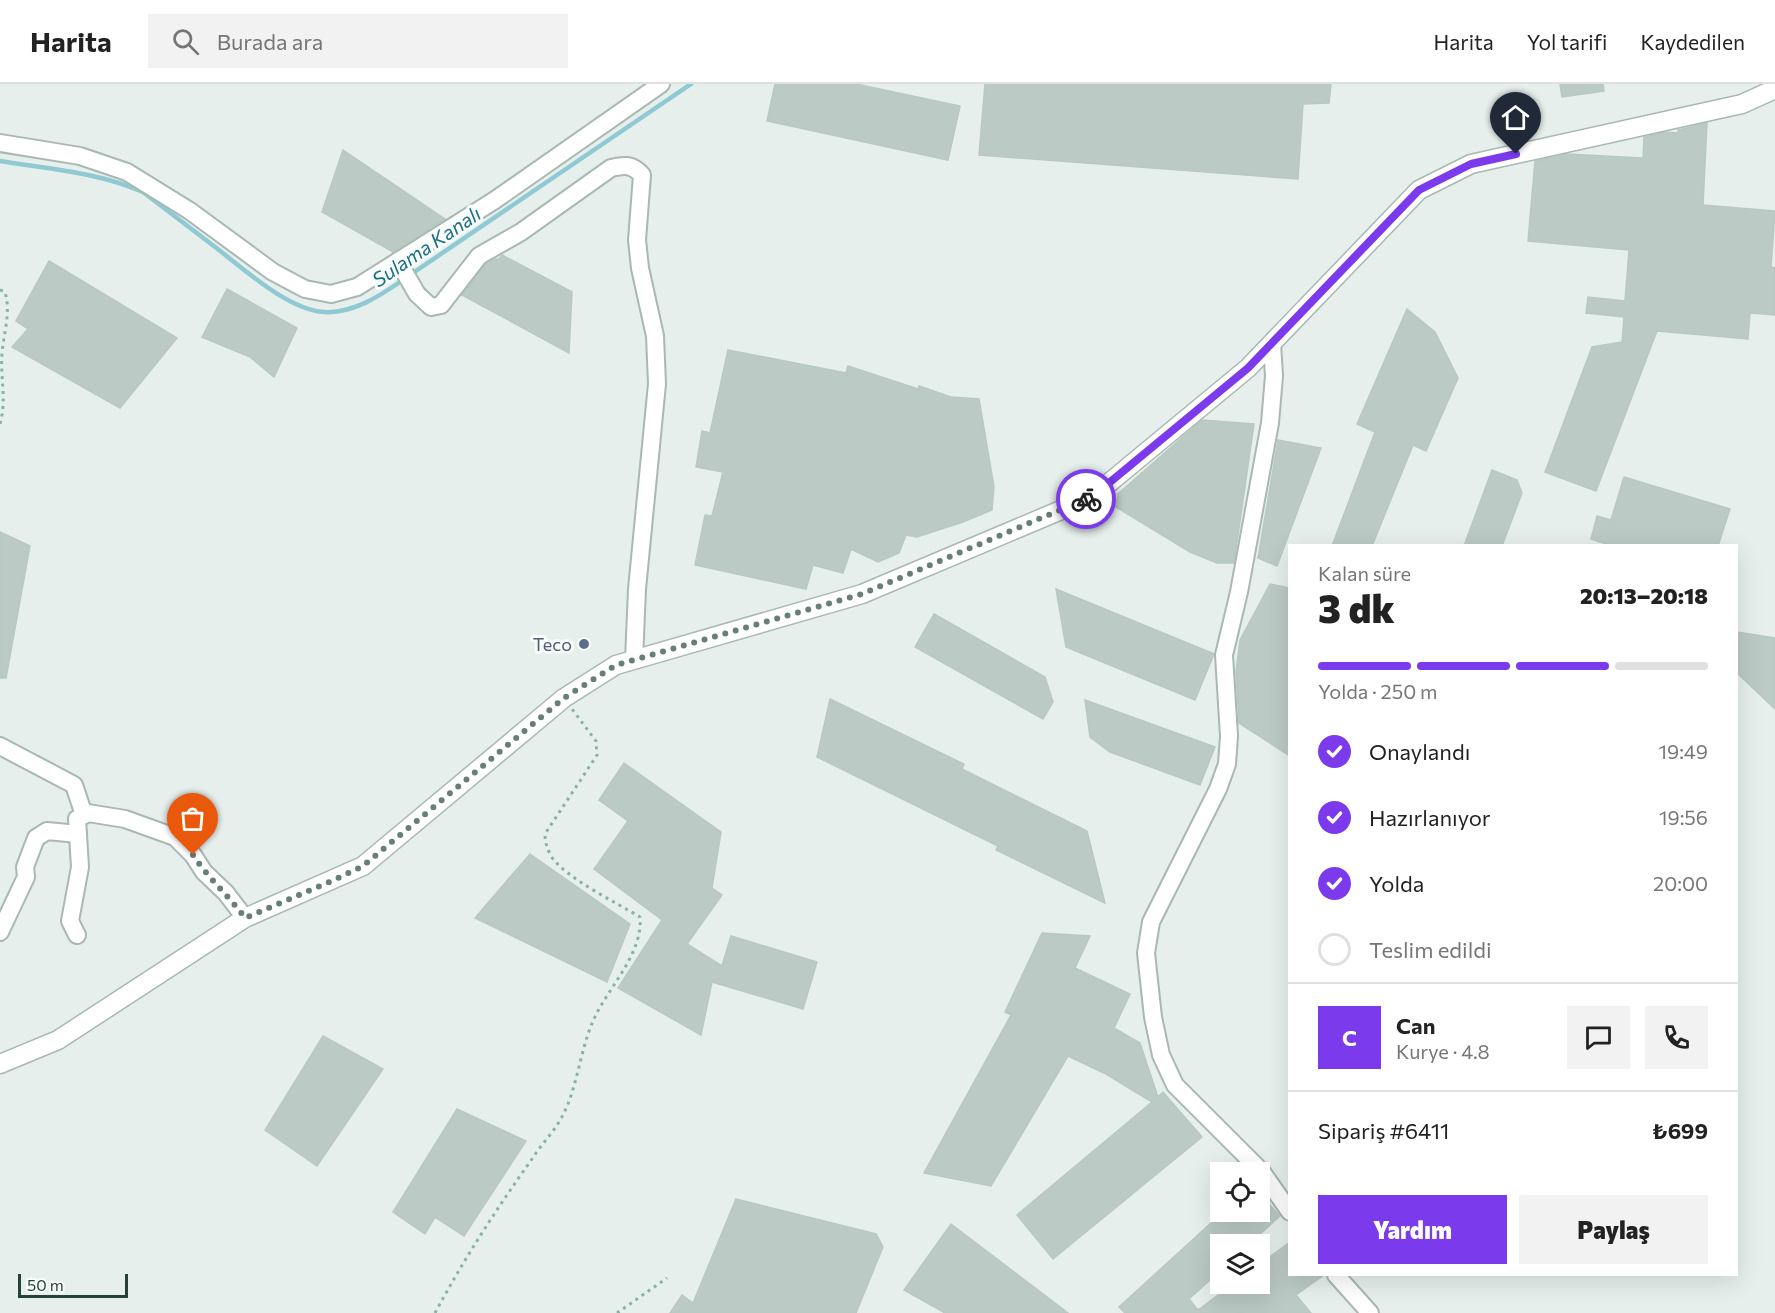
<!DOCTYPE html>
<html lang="tr">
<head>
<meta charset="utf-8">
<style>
  :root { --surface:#fff; --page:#f2f2f2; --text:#222; --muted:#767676; --line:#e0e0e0; --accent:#7c3aed }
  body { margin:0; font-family:Commissioner,sans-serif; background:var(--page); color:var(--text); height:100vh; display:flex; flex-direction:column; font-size:22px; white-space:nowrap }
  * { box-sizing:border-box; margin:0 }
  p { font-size:20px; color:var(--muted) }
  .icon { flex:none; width:33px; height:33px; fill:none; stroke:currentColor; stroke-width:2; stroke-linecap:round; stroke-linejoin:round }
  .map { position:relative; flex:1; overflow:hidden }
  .panel { position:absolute; left:1288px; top:460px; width:450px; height:732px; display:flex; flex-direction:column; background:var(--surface); border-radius:0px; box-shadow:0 6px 24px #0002 }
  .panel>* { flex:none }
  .buttons { position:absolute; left:1210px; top:1078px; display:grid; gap:12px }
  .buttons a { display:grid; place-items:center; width:60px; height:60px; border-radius:0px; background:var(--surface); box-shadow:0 6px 24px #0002; font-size:30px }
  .scale { position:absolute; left:18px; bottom:15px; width:110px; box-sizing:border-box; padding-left:6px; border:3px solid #24423a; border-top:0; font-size:16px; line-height:21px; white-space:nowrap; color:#24423a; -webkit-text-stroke:4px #f7fbf9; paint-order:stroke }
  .pin { position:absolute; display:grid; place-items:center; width:51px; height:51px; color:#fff; margin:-62px -26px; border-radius:50% 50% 50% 0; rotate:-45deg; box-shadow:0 0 6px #0007 }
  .pin .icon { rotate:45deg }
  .courier { position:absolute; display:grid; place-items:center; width:60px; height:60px; margin:-30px; border:4px solid #7c3aed; border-radius:50%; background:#fff; color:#222; box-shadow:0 2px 8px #0007 }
  .head em { font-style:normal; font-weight:800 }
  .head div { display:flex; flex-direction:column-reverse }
  .head { display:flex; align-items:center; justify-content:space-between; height:102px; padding:0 30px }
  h1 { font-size:39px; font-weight:800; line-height:45px }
  .bar { display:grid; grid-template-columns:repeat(4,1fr); gap:9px 6px; align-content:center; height:72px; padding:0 30px }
  .bar i { height:8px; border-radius:4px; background:var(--line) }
  .bar .selected { background:var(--accent) }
  .bar p { grid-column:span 4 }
  .line { display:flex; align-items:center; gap:15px; padding:0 30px; border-top:2px solid var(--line) }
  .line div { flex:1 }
  .round { display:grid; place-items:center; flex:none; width:63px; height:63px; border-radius:0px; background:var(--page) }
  ol { padding:0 30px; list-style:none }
  li { display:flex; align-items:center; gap:18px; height:66px }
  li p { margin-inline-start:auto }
  li .icon { padding:6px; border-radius:50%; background:var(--accent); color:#fff; stroke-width:4 }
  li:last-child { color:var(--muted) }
  li i { width:33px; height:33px; border:3px solid var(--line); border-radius:50% }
  .action { display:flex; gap:12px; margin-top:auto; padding:12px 30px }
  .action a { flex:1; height:69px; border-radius:0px; background:var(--accent); color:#fff; font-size:24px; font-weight:800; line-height:69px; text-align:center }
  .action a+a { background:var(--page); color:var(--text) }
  header { display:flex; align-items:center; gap:36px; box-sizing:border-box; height:84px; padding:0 30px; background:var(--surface); border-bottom:2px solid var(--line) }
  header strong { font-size:28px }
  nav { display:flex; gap:33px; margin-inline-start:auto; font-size:21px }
  .search { width:420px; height:54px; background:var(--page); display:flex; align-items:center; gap:15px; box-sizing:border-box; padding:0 21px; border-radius:0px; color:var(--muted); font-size:22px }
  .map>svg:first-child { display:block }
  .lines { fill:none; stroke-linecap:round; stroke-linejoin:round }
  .stream { stroke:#8ec9d4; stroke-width:4.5 }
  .building { fill:#bbcac4; stroke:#b8c9c2; stroke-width:1.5 }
  .minor-casing { stroke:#a8b8b2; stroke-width:20 }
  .tertiary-casing { stroke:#a8b8b2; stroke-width:21 }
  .path { stroke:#86b3a5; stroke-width:3; stroke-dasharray:3 4.5; stroke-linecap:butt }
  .minor { stroke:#fff; stroke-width:16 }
  .tertiary { stroke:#fff; stroke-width:18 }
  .done { stroke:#687f78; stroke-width:6; stroke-dasharray:0 10.8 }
  .route { stroke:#7c3aed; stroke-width:8 }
  .service-dot { fill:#5c6f8a; stroke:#f7fbf9; stroke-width:2 }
  .labels { text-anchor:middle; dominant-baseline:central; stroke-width:6; stroke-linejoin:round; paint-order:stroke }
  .service-label { font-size:18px; fill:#4e5e75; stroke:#f7fbf9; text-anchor:end }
  .water-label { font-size:20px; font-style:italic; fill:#1c6f80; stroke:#f7fbf9 }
</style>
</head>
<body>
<header>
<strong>Harita</strong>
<div class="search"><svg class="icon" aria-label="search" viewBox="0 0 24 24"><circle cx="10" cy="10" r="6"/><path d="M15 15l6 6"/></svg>Burada ara</div>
<nav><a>Harita</a><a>Yol tarifi</a><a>Kaydedilen</a></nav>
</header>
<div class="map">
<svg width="1775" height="1229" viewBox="0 0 1775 1229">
  <rect width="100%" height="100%" fill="#e6efeb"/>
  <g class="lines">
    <g class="stream">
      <path d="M0,77C48,85 98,88 143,108C168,127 194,147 219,166C246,187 289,226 324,228C353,230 381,211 403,196"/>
      <polyline points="410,191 691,0"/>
    </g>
  </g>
  <g class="building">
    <polygon points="775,0 856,0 960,22 948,76 767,37"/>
    <polygon points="985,0 1331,0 1329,19 1303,20 1298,95 979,71"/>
    <polygon points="1560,0 1603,0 1604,7 1562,13"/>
    <polygon points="1707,39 1703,121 1775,127 1771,183 1775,184 1775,231 1750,229 1748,255 1657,247 1596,407 1545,388 1592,263 1622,258 1624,233 1586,229 1588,213 1625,217 1629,166 1528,157 1535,77 1567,70 1643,74 1644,53 1665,48 1678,49 1678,46"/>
    <polygon points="343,66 445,135 393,168 322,128"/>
    <polygon points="502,171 572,208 569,269 462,211 486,180 496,175 499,175"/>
    <polygon points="49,177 177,254 120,324 12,263 28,245 16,237"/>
    <polygon points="227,205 297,244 274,293 250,273 202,253"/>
    <polygon points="1407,225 1435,248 1458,294 1426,367 1413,361 1372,462 1332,462 1375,348 1357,340"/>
    <polygon points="728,266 846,289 848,282 918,305 919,302 951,313 979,315 994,403 992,426 963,438 917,453 906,451 899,469 878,478 851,465 843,489 813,481 806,505 695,481 705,431 712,432 723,388 696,383 702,347 710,349"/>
    <polygon points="1202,336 1254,340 1234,479 1217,479 1190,468 1116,423 1118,410"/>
    <polygon points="1278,356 1321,364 1277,482 1258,474"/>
    <polygon points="1492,386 1517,396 1522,409 1502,462 1464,462"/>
    <polygon points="1624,393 1730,425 1718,462 1612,462 1591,455 1597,432 1611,436"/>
    <polygon points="0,448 30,462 6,594 0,594"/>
    <polygon points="1270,500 1290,504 1290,672 1239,639 1236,588 1240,556"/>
    <polygon points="1056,505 1214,570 1195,616 1066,563"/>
    <polygon points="934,530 1045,593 1053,618 1043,635 915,563"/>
    <polygon points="1737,548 1775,554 1775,625 1737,589"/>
    <polygon points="830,615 964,680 962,685 1087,747 1105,819 996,766 998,762 817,673"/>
    <polygon points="1085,616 1215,663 1200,701 1110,668 1090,653"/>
    <polygon points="624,679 721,748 712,804 722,811 687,860 722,882 731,852 817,878 803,925 712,898 701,951 618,904 662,836 594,785 628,737 599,716"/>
    <polygon points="530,770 630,840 607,898 475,834"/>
    <polygon points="1042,849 1090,852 1075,884 1130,910 1114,944 1140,959 1158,1013 1163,1008 1202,1053 1053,1175 1017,1131 1152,1018 1106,990 1068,972 991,1102 924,1089 1011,931 1005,928"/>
    <polygon points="323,952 383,985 317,1082 265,1046"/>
    <polygon points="457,1025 526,1057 464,1152 435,1133 425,1150 393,1128"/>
    <polygon points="1260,1110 1280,1132 1248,1161 1221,1161 1221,1186 1189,1215 1198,1226 1233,1200 1260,1200 1260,1180 1290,1158 1290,1191 1324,1191 1296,1211 1311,1229 1125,1229 1119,1223 1223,1128 1260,1128"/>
    <polygon points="736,1115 876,1150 883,1163 856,1229 670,1229 682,1211 693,1219"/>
    <polygon points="951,1140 1068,1229 945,1229 904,1206"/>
  </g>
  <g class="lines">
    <defs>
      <g id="minor">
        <polyline points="0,59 80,72 127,88 190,127 273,188 305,205 331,210 357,203 495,116 661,0"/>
        <path d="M398,177L417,210L431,223L441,221L479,172L521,148L611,84C625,81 632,80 642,91L637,156L640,184L655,252L657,300L637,505L634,576"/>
        <polyline points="1272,259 1274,292 1270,339 1239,508 1224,571 1229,652 1227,680 1218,705 1151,838 1146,869 1153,933 1161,971 1175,1001 1262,1088 1290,1128"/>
        <polyline points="0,662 74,701 84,731"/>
        <polyline points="0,848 26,793 25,783 36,754 47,747 78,750"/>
        <polyline points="77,851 70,837 80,783 77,735 88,729 125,735 175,753 193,771 204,788 226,809 245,834"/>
        <polyline points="1336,1191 1370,1229"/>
      </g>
      <polyline id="tertiary" points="0,980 58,956 245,834 363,782 564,614 616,581 862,510 1092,413 1248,284 1419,106 1471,80 1742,20 1775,5"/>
    </defs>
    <use href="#minor" class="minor-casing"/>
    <use href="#tertiary" class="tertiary-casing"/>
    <g class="path">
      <path d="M0,206L5,208C11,228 4,248 2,269C0,293 7,316 0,340"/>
      <path d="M435,1229C464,1175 497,1124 532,1075C540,1062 551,1051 559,1038C578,1007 579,967 594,935C609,902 643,870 640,833C617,819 564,793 551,772C547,764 545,758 545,750L597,671L596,657L572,625"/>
      <polyline points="617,1229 667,1194"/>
    </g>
    <use href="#minor" class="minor"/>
    <use href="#tertiary" class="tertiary"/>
  </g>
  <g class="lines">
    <path class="done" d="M193,771C208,794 229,812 245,834L332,797L363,782L564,614L616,581L862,510L1086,415"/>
    <polyline class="route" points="1086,415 1092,413 1248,284 1419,106 1471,80 1516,70"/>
  </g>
  <circle class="service-dot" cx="584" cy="560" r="6"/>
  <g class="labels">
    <g class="service-label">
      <text x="572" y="560">Teco</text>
    </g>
    <g class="water-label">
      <text transform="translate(426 162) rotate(-34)">Sulama Kanalı</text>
    </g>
  </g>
</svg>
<div class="buttons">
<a><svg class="icon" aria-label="locate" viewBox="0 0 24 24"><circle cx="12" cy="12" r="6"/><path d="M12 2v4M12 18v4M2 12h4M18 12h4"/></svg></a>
<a><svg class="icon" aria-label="layers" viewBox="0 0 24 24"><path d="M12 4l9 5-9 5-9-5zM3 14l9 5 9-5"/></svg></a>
</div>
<div class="scale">50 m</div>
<div class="pin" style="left:193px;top:771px;background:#ea580c"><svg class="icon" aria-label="bag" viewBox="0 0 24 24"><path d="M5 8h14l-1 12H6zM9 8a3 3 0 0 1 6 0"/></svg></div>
<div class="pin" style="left:1516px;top:70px;background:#1f2937"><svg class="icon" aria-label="home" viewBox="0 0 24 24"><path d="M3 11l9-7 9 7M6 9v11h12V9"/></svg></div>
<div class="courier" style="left:1086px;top:415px"><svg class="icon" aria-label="bike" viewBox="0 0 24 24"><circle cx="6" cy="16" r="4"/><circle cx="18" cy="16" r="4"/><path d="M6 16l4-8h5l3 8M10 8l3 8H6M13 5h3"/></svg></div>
<section class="panel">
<div class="head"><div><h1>3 dk</h1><p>Kalan süre</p></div><em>20:13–20:18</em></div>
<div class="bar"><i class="selected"></i><i class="selected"></i><i class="selected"></i><i></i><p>Yolda · 250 m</p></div>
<ol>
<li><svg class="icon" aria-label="check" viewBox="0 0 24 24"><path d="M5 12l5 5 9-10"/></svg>Onaylandı<p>19:49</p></li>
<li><svg class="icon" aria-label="check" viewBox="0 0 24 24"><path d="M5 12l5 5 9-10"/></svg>Hazırlanıyor<p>19:56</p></li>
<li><svg class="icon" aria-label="check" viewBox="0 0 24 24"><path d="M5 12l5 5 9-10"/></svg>Yolda<p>20:00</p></li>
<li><i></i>Teslim edildi</li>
</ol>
<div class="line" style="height:108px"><b class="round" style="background:var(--accent);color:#fff">C</b><div><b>Can</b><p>Kurye · 4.8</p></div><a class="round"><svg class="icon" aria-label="chat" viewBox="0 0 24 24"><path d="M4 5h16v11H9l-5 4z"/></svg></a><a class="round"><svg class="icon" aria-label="phone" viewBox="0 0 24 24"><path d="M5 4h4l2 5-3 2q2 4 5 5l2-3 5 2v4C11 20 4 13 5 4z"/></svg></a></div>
<div class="line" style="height:78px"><div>Sipariş #6411</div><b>₺699</b></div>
<div class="action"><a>Yardım</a><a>Paylaş</a></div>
</section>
</div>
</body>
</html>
